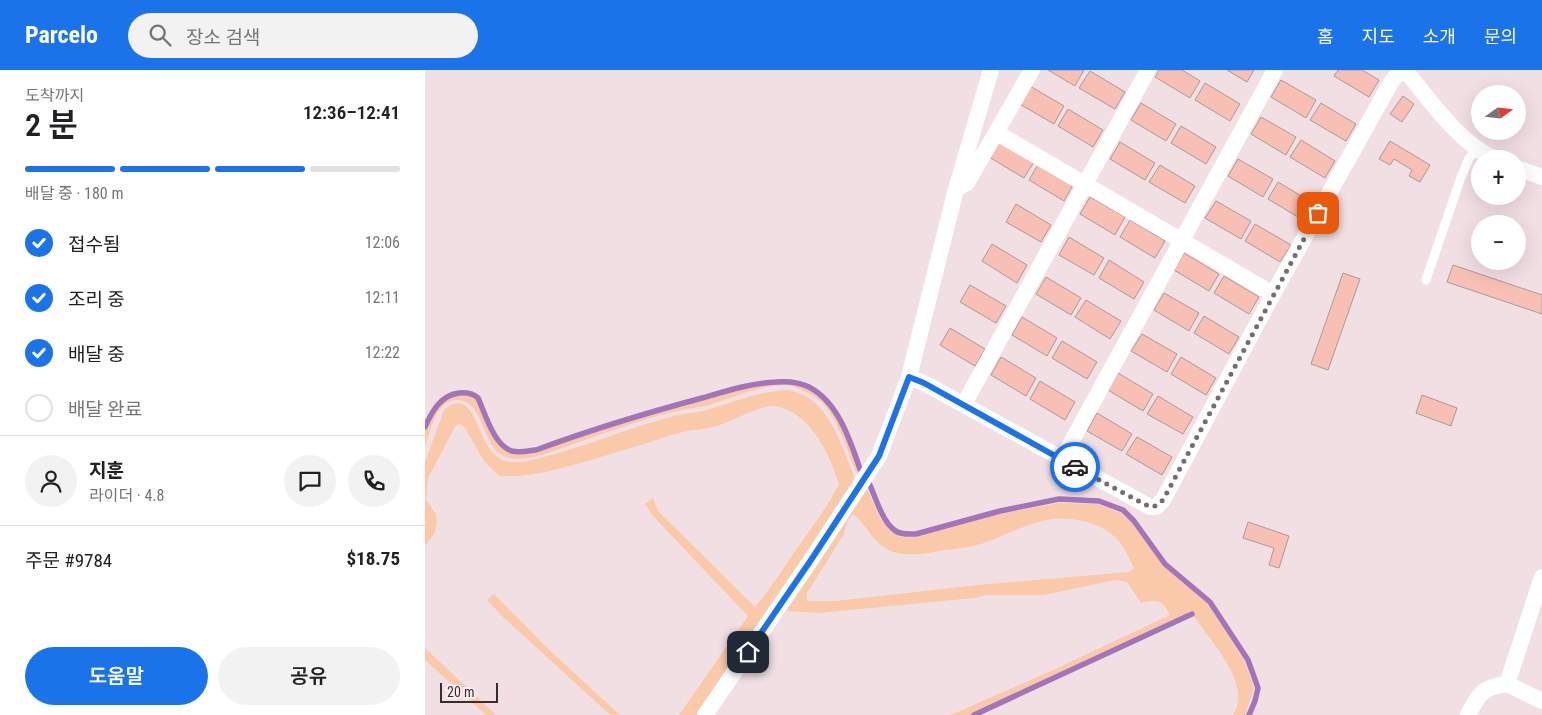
<!DOCTYPE html>
<html lang="ko">
<head>
<meta charset="utf-8">
<style>
  :root { --surface:#fff; --page:#f2f2f2; --text:#202124; --muted:#757577; --line:#e0e0e0; --accent:#1a73e8 }
  body { margin:0; font-family:"Roboto Condensed","Noto Sans KR",sans-serif; background:var(--page); color:var(--text); height:100vh; display:flex; flex-direction:column; font-size:19px; white-space:nowrap }
  * { box-sizing:border-box; margin:0 }
  p { font-size:16px; color:var(--muted) }
  .icon { flex:none; width:28px; height:28px; fill:none; stroke:currentColor; stroke-width:2; stroke-linecap:round; stroke-linejoin:round }
  .map { position:relative; flex:1; overflow:hidden }
  .side { display:flex; flex-direction:column; background:var(--surface); width:425px }
  .side>* { flex:none }
  .needle { width:32px; rotate:75deg }
  .tools { position:absolute; left:1046px; top:15px; display:grid; gap:10px }
  .tools a { display:grid; place-items:center; width:55px; height:55px; border-radius:50%; background:var(--surface); box-shadow:0 5px 20px #0002; font-size:25px }
  .scale { position:absolute; left:15px; bottom:12px; width:58px; box-sizing:border-box; padding-left:5px; border:2px solid #352e2f; border-top:0; font-size:14px; line-height:18px; white-space:nowrap; color:#352e2f; -webkit-text-stroke:4px #fdedf0; paint-order:stroke }
  .pin { position:absolute; display:grid; place-items:center; width:42px; height:42px; color:#fff; margin:-21px; border-radius:10px; box-shadow:0 2px 8px #0006 }
  .courier { position:absolute; display:grid; place-items:center; width:50px; height:50px; margin:-25px; border:4px solid #1a73e8; border-radius:50%; background:#fff; color:#222; box-shadow:0 1px 6px #0007 }
  .overview em { font-style:normal; font-weight:600 }
  .overview div { display:flex; flex-direction:column-reverse }
  .overview { display:flex; align-items:center; justify-content:space-between; height:85px; padding:0 25px }
  h1 { font-size:32px; font-weight:600; line-height:38px }
  .bar { display:grid; grid-template-columns:repeat(4,1fr); gap:8px 5px; align-content:center; height:60px; padding:0 25px }
  .bar i { height:6px; border-radius:4px; background:var(--line) }
  .bar .selected { background:var(--accent) }
  .bar p { grid-column:span 4 }
  .line { display:flex; align-items:center; gap:12px; padding:0 25px; border-top:1px solid var(--line) }
  .line div { flex:1 }
  .round { display:grid; place-items:center; flex:none; width:52px; height:52px; border-radius:26px; background:var(--page) }
  ol { padding:0 25px; list-style:none }
  li { display:flex; align-items:center; gap:15px; height:55px }
  li p { margin-inline-start:auto }
  li .icon { padding:5px; border-radius:50%; background:var(--accent); color:#fff; stroke-width:4 }
  li:last-child { color:var(--muted) }
  li i { width:28px; height:28px; border:2px solid var(--line); border-radius:50% }
  .primary-button { display:flex; gap:10px; margin-top:auto; padding:10px 25px }
  .primary-button a { flex:1; height:58px; border-radius:30px; background:var(--accent); color:#fff; font-size:20px; font-weight:600; line-height:58px; text-align:center }
  .primary-button a+a { background:var(--page); color:var(--text) }
  header { display:flex; align-items:center; gap:30px; box-sizing:border-box; height:70px; padding:0 25px; background:var(--accent); color:#fff }
  header strong { font-size:24px }
  nav { display:flex; gap:28px; margin-inline-start:auto; font-size:18px }
  .search { width:350px; height:45px; background:var(--page); display:flex; align-items:center; gap:12px; box-sizing:border-box; padding:0 18px; border-radius:28px; color:var(--muted); font-size:19px }
  main { display:flex; flex:1; min-height:0 }
  .map>svg:first-child { display:block }
  .green { fill:#f9c9a9; fill-rule:evenodd }
  .lines { fill:none; stroke-linecap:round; stroke-linejoin:round }
  .stream { stroke:#a275ba; stroke-width:5.5 }
  .building { fill:#f8bfb5; stroke:#ab9995 }
  .lane { stroke:#fff; stroke-width:9 }
  .street { stroke:#fff; stroke-width:16 }
  .done { stroke:#776c6e; stroke-width:5; stroke-dasharray:0 9 }
  .route { stroke:#1a73e8; stroke-width:6 }
</style>
</head>
<body>
<header>
<strong>Parcelo</strong>
<div class="search"><svg class="icon" aria-label="search" viewBox="0 0 24 24"><circle cx="10" cy="10" r="6"/><path d="M15 15l6 6"/></svg>장소 검색</div>
<nav><a>홈</a><a>지도</a><a>소개</a><a>문의</a></nav>
</header>
<main>
<section class="side">
<div class="overview"><div><h1>2 분</h1><p>도착까지</p></div><em>12:36–12:41</em></div>
<div class="bar"><i class="selected"></i><i class="selected"></i><i class="selected"></i><i></i><p>배달 중 · 180 m</p></div>
<ol>
<li><svg class="icon" aria-label="check" viewBox="0 0 24 24"><path d="M5 12l5 5 9-10"/></svg>접수됨<p>12:06</p></li>
<li><svg class="icon" aria-label="check" viewBox="0 0 24 24"><path d="M5 12l5 5 9-10"/></svg>조리 중<p>12:11</p></li>
<li><svg class="icon" aria-label="check" viewBox="0 0 24 24"><path d="M5 12l5 5 9-10"/></svg>배달 중<p>12:22</p></li>
<li><i></i>배달 완료</li>
</ol>
<div class="line" style="height:90px"><a class="round"><svg class="icon" aria-label="person" viewBox="0 0 24 24"><circle cx="12" cy="8" r="4"/><path d="M4 21q1-7 8-7t8 7"/></svg></a><div><b>지훈</b><p>라이더 · 4.8</p></div><a class="round"><svg class="icon" aria-label="chat" viewBox="0 0 24 24"><path d="M4 5h16v11H9l-5 4z"/></svg></a><a class="round"><svg class="icon" aria-label="phone" viewBox="0 0 24 24"><path d="M5 4h4l2 5-3 2q2 4 5 5l2-3 5 2v4C11 20 4 13 5 4z"/></svg></a></div>
<div class="line" style="height:65px"><div>주문 #9784</div><b>$18.75</b></div>
<div class="primary-button"><a>도움말</a><a>공유</a></div>
</section>
<div class="map">
<svg width="1117" height="645" viewBox="0 0 1117 645">
  <rect width="100%" height="100%" fill="#f2dfe3"/>
  <g class="green">
    <path d="M350,313C358,313 366,313 373,315C411,326 423,370 435,404L431,402C422,380 410,339 390,327C382,322 371,316 362,315C337,314 305,329 281,336C270,338 259,339 248,342C211,351 175,365 140,377C124,383 98,393 81,387C55,377 61,331 32,330C11,330 5,362 0,377C0,372 0,367 0,362C2,346 16,327 32,324C38,323 46,323 50,328C68,344 61,382 95,383C116,384 143,369 164,363C225,344 287,322 350,313Z"/>
    <path d="M363,320C371,322 378,324 385,329C409,345 422,389 432,414L273,645H254L323,546L227,445L220,434L228,428L233,441L330,537C345,520 357,500 370,481C386,459 402,438 414,414C404,383 385,341 349,336C335,335 306,352 292,356C280,360 269,359 258,362C246,364 234,370 222,373C200,380 178,386 156,393C129,400 103,408 74,406L59,391L40,358L35,354L31,355L3,408L1,429L11,445L12,452L9,464L0,475V392L19,340C44,318 51,355 60,371C63,377 68,384 74,388C85,395 100,392 111,389C158,378 202,358 249,346C260,343 272,343 282,340C309,332 335,321 363,320Z"/>
    <path d="M440,415L455,448L466,462L476,467H491L575,444L634,433L673,434L696,443L707,453L738,496L783,534L820,592L829,618L820,645H808C829,613 782,568 766,542L546,645H526L626,601L745,545C737,529 731,529 716,533L702,512L690,510L619,525H562L549,528L394,543L362,541L320,590ZM428,444C443,456 446,472 466,481C482,487 497,484 514,481C528,479 543,478 556,474C592,462 618,441 658,451C670,454 682,459 691,468C699,476 704,488 709,498L704,502L553,515L411,531H382V523L419,464L422,452Z"/>
    <polygon points="69,524 121,577 195,645 186,645 182,642 77,546 62,530"/>
    <polygon points="0,578 71,645 61,645 0,590"/>
  </g>
  <g class="lines">
    <g class="stream">
      <path d="M0,357C7,341 16,325 34,323C41,322 48,323 53,328C60,343 69,376 87,381C95,383 102,381 111,380C165,360 221,343 277,328C301,321 326,313 351,312C362,311 374,312 384,317C413,332 425,370 435,399"/>
      <path d="M444,413C450,426 457,450 468,459C474,465 483,464 491,464L575,441L634,429L674,431L698,440L709,451L740,494L785,532L823,590L833,618L830,631L824,645"/>
      <polyline points="549,645 767,544"/>
    </g>
  </g>
  <g class="building">
    <polygon points="623,0 659,0 650,16"/>
    <polygon points="734,0 757,0 775,11 765,28 730,7"/>
    <polygon points="802,0 829,0 822,12"/>
    <polygon points="913,0 937,0 954,10 944,27 909,6"/>
    <polygon points="665,1 700,22 690,39 654,18"/>
    <polygon points="856,10 891,30 881,48 846,27"/>
    <polygon points="780,13 815,34 805,51 770,30"/>
    <polygon points="603,15 639,36 629,54 593,33"/>
    <polygon points="978,26 989,34 977,52 965,44"/>
    <polygon points="716,33 751,54 741,71 706,50"/>
    <polygon points="896,33 931,54 921,71 885,50"/>
    <polygon points="643,39 678,60 668,77 633,56"/>
    <polygon points="836,47 871,67 861,85 826,64"/>
    <polygon points="756,56 791,77 781,94 746,73"/>
    <polygon points="574,69 610,90 599,108 564,87"/>
    <polygon points="876,70 910,91 900,108 865,87"/>
    <polygon points="965,71 1005,95 995,112 984,106 987,100 969,89 965,95 954,89"/>
    <polygon points="695,72 730,93 720,110 685,89"/>
    <polygon points="813,89 848,109 838,127 803,106"/>
    <polygon points="614,93 649,113 639,131 604,110"/>
    <polygon points="735,95 770,116 760,133 724,112"/>
    <polygon points="853,112 888,133 878,150 843,129"/>
    <polygon points="665,127 700,147 690,165 655,144"/>
    <polygon points="791,131 826,151 816,169 780,148"/>
    <polygon points="591,134 626,155 616,172 581,152"/>
    <polygon points="705,150 740,171 730,188 695,167"/>
    <polygon points="830,154 866,175 855,192 820,171"/>
    <polygon points="644,167 679,188 669,205 634,185"/>
    <polygon points="567,174 602,195 592,213 557,191"/>
    <polygon points="759,183 794,204 784,221 749,200"/>
    <polygon points="684,190 719,212 709,229 674,208"/>
    <polygon points="1028,195 1117,225 1117,244 1022,212"/>
    <polygon points="918,203 935,209 903,300 886,294"/>
    <polygon points="799,206 834,227 824,244 789,223"/>
    <polygon points="621,207 656,228 646,245 611,224"/>
    <polygon points="545,215 581,236 571,253 535,232"/>
    <polygon points="739,223 774,243 764,261 729,240"/>
    <polygon points="661,230 696,251 685,269 650,247"/>
    <polygon points="779,246 814,267 804,284 769,263"/>
    <polygon points="597,247 632,268 622,286 587,265"/>
    <polygon points="525,258 560,279 550,296 515,275"/>
    <polygon points="717,264 752,284 742,302 706,281"/>
    <polygon points="637,271 672,292 662,309 627,288"/>
    <polygon points="576,287 611,308 601,326 566,305"/>
    <polygon points="756,287 791,308 781,325 746,304"/>
    <polygon points="693,303 728,324 718,341 683,320"/>
    <polygon points="615,311 650,332 640,350 605,329"/>
    <polygon points="997,325 1032,338 1026,356 991,343"/>
    <polygon points="733,326 768,347 758,364 722,344"/>
    <polygon points="672,343 707,364 697,381 662,361"/>
    <polygon points="712,367 747,387 737,405 701,384"/>
    <polygon points="823,452 864,466 854,498 844,495 849,478 818,468"/>
  </g>
  <g class="lines">
    <polyline class="lane" points="1001,210 1035,110 1044,88 1052,79"/>
    <g class="street">
      <path d="M980,0C1005,30 1034,73 1070,89"/>
      <polyline points="572,63 848,224"/>
      <polyline points="1092,98 1117,107"/>
      <polyline points="531,119 542,113 607,0"/>
      <polyline points="484,307 499,313 725,437 731,437 738,430 848,224 965,14 971,6 980,0"/>
      <polyline points="539,334 723,0"/>
      <polyline points="637,389 850,0"/>
      <polyline points="1117,507 1082,614 1117,631"/>
      <polyline points="280,645 388,487 454,386 484,307 531,119 566,0"/>
      <path d="M1043,645C1054,624 1057,617 1082,614"/>
    </g>
  </g>
  <g class="lines">
    <polyline class="done" points="650,397 725,437 730,436 738,430 893,143"/>
    <polyline class="route" points="323,582 388,487 454,386 484,307 499,313 650,397"/>
  </g>
</svg>
<div class="tools">
<a><svg class="needle" viewBox="-14 -14 28 28"><path d="M0-13l5 13h-10z" fill="#e53935"/><path d="M0 13l5-13h-10z" fill="#757577"/></svg></a>
<a>+</a>
<a>−</a>
</div>
<div class="scale">20 m</div>
<div class="pin" style="left:893px;top:143px;background:#ea580c"><svg class="icon" aria-label="bag" viewBox="0 0 24 24"><path d="M5 8h14l-1 12H6zM9 8a3 3 0 0 1 6 0"/></svg></div>
<div class="pin" style="left:323px;top:582px;background:#1f2937"><svg class="icon" aria-label="home" viewBox="0 0 24 24"><path d="M3 11l9-7 9 7M6 9v11h12V9"/></svg></div>
<div class="courier" style="left:650px;top:397px"><svg class="icon" aria-label="car" viewBox="0 0 24 24"><path d="M5 17H2v-5l4-1 3-4h7l3 4 3 1v5h-3M9 17h6M6 11h13"/><circle cx="7" cy="17" r="2"/><circle cx="17" cy="17" r="2"/></svg></div>
</div>
</main>
</body>
</html>
